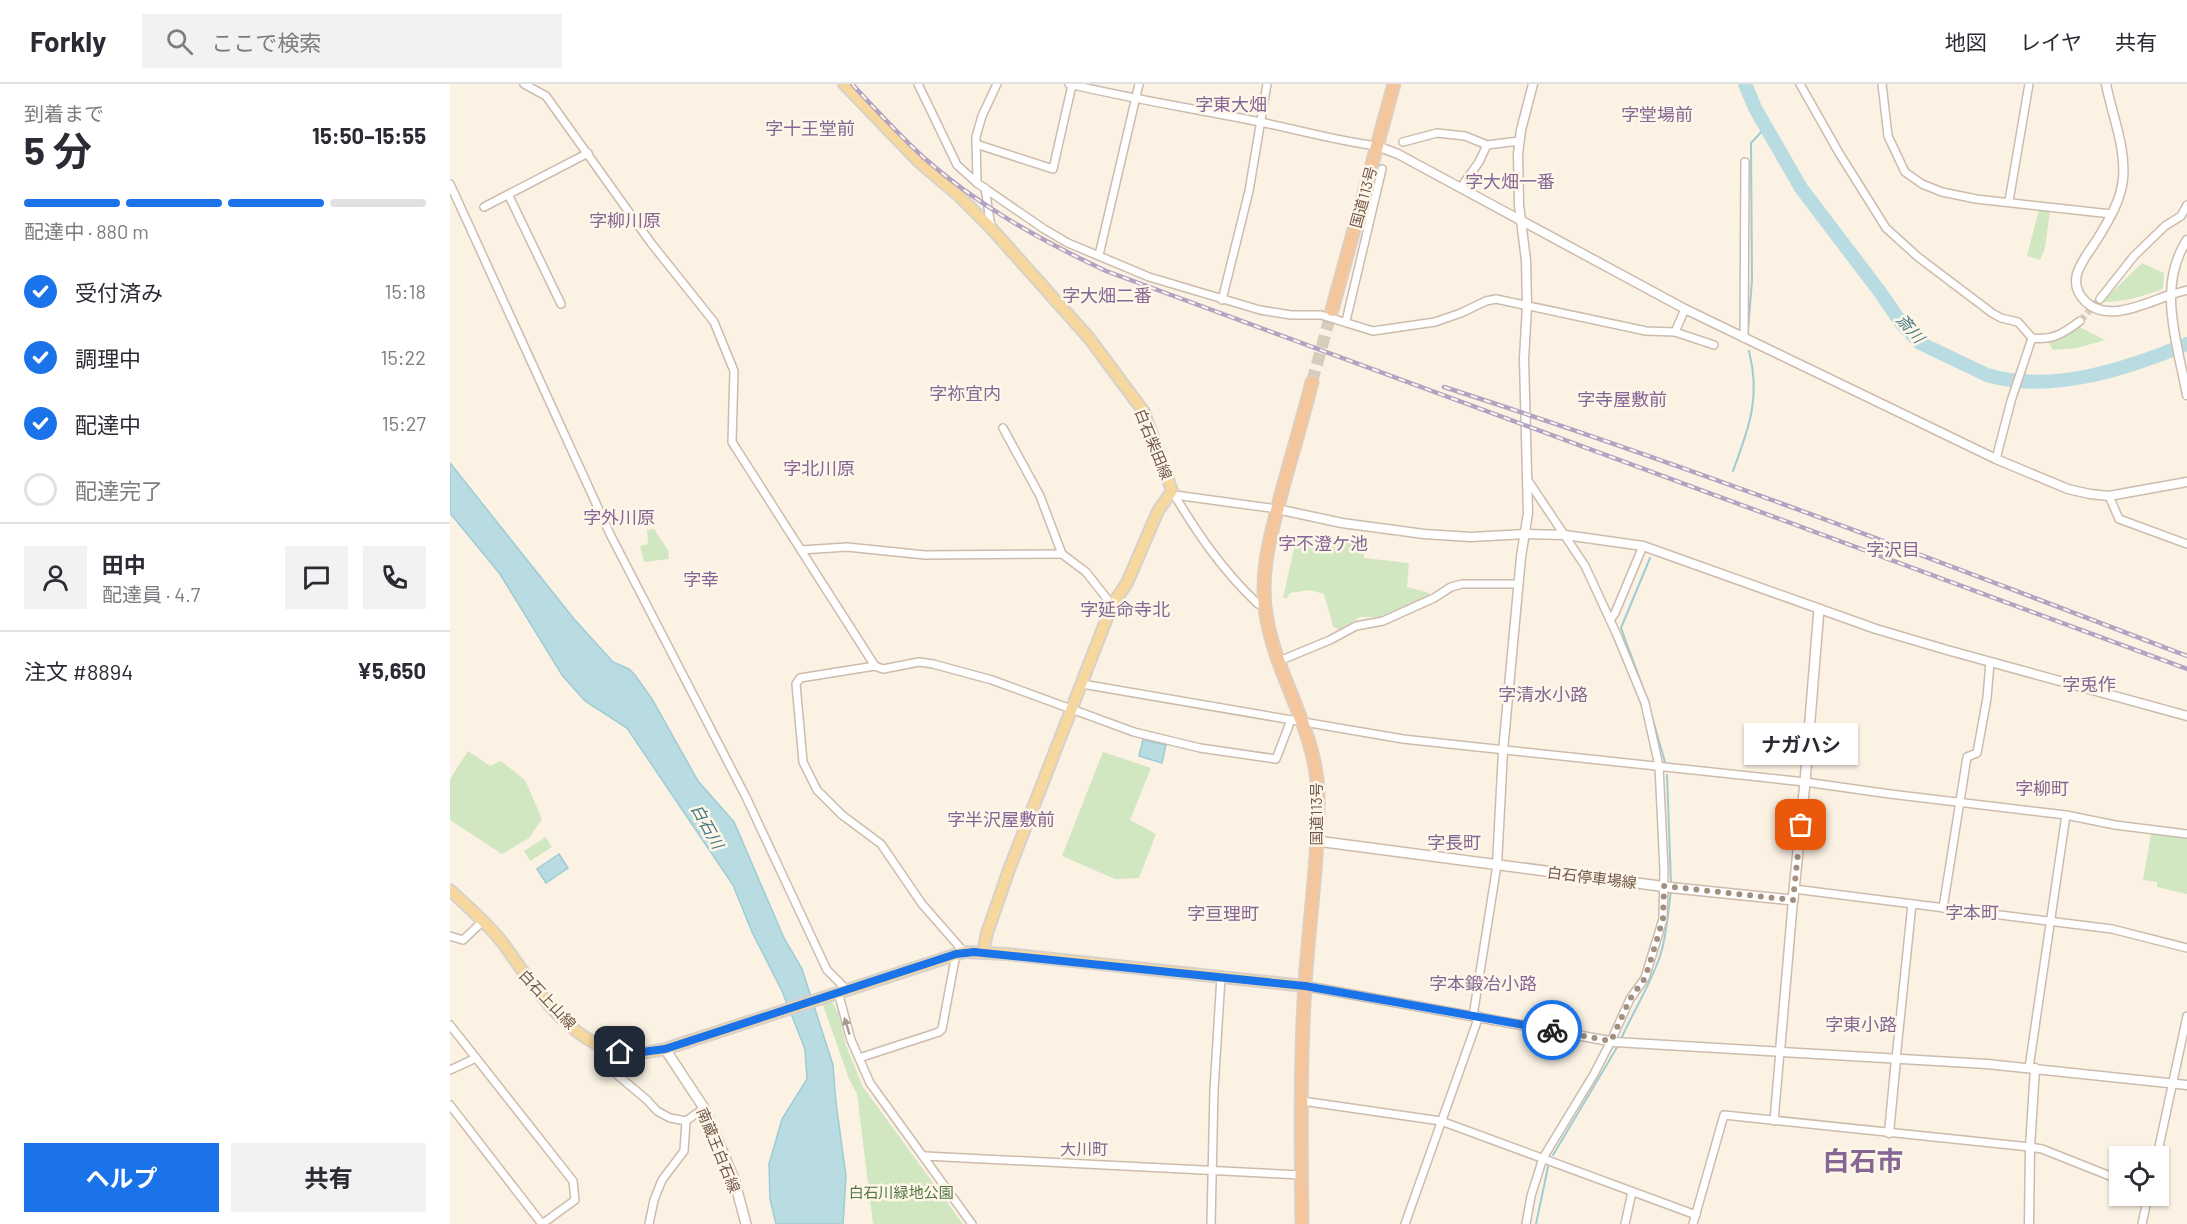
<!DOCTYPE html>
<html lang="ja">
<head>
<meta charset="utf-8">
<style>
  :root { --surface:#fff; --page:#f2f2f3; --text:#2b2b33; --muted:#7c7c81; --line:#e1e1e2; --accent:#1a73e8 }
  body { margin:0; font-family:Barlow,"Noto Sans JP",sans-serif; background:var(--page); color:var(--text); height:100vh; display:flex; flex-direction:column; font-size:22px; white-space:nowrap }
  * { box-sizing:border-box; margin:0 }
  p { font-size:20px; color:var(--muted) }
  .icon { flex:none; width:33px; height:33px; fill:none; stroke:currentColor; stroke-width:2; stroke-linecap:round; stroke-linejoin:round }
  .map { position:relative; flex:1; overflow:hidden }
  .details { display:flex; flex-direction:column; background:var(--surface); width:450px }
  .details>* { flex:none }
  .controls { position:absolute; left:1659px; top:1062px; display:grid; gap:12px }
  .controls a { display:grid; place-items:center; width:60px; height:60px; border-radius:0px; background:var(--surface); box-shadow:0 2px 4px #0004; font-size:30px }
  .pin { position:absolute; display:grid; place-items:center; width:51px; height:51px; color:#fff; margin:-26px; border-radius:12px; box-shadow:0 3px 9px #0006 }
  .courier { position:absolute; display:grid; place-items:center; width:60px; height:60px; margin:-30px; border:4px solid #1a73e8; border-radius:50%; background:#fff; color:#222; box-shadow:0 2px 8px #0007 }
  .bubble { position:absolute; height:42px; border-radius:0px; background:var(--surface); box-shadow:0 2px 4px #0004; font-size:20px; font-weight:700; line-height:42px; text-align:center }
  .headline em { font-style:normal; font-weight:700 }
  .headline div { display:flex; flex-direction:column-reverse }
  .headline { display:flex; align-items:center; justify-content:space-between; height:102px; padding:0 24px }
  h1 { font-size:39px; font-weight:700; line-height:45px }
  .bar { display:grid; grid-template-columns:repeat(4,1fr); gap:9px 6px; align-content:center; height:72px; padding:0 24px }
  .bar i { height:8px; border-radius:4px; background:var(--line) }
  .bar .selected { background:var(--accent) }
  .bar p { grid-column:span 4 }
  .line { display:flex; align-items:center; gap:15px; padding:0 24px; border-top:2px solid var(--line) }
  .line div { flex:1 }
  .round { display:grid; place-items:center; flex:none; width:63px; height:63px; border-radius:0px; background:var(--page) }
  ol { padding:0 24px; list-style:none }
  li { display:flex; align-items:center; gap:18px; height:66px }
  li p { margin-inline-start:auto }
  li .icon { padding:6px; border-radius:50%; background:var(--accent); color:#fff; stroke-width:4 }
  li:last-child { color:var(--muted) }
  li i { width:33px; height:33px; border:3px solid var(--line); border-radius:50% }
  .primary-button { display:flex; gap:12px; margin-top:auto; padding:12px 24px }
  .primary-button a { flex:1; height:69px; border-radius:0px; background:var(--accent); color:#fff; font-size:24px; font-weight:700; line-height:69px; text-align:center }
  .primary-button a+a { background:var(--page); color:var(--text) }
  header { display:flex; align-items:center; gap:36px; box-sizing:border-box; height:84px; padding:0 30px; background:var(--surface); border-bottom:2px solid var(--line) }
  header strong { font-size:28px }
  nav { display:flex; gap:33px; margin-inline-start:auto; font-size:21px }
  .search { width:420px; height:54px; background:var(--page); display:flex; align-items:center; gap:15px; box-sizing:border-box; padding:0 21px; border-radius:0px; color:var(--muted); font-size:22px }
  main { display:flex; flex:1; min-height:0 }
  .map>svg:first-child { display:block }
  .green { fill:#d1e7c2 }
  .water { fill:#b9dce3; stroke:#9fcbd4; stroke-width:1.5 }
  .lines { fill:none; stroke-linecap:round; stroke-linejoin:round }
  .stream { stroke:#9fcbd4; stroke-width:2 }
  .river { stroke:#b9dce3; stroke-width:14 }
  .minor-tunnel { stroke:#d8ccbd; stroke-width:7; stroke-dasharray:7 3.5; stroke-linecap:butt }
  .trunk-tunnel { stroke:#d8ccbd; stroke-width:12; stroke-dasharray:12 6; stroke-linecap:butt }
  .minor-casing { stroke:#cdbcad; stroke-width:10 }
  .tertiary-casing { stroke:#cdbcad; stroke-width:11 }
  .secondary-casing { stroke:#d0bbaa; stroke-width:12 }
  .primary-casing { stroke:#d7d1cc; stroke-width:14 }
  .trunk-casing { stroke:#d7d1cc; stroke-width:15 }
  .minor { stroke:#fff; stroke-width:7 }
  .tertiary { stroke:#fff; stroke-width:8 }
  .secondary { stroke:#fff; stroke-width:9 }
  .primary { stroke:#f6d79e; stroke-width:10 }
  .trunk { stroke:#f4c69e; stroke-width:12 }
  .rail-casing { stroke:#b4a2c3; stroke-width:4.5 }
  .rail { stroke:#fef6e8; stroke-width:2; stroke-dasharray:7; stroke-linecap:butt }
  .oneway { fill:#aa9b92 }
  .done { stroke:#a18f80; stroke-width:6; stroke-dasharray:0 10.8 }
  .route { stroke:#1a73e8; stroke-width:8 }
  .labels { text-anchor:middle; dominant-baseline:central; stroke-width:5; stroke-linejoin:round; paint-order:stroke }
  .street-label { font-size:15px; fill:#71594a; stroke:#fef6e8 }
  .park-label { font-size:15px; fill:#527743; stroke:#fef6e8 }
  .water-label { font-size:16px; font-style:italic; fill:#467984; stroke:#fef6e8 }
  .neighbourhood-label { font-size:16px; fill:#856694; stroke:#fef6e8 }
  .quarter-label { font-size:18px; fill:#856694; stroke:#fef6e8 }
  .town-label { font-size:27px; font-weight:bold; fill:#856694; stroke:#fef6e8 }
</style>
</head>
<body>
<header>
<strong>Forkly</strong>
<div class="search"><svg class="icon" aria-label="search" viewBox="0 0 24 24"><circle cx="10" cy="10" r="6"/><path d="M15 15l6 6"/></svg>ここで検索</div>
<nav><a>地図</a><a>レイヤ</a><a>共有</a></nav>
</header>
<main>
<section class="details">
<div class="headline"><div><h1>5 分</h1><p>到着まで</p></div><em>15:50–15:55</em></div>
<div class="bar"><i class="selected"></i><i class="selected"></i><i class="selected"></i><i></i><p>配達中 · 880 m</p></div>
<ol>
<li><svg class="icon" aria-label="check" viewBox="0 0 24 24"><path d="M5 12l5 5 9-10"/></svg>受付済み<p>15:18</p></li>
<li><svg class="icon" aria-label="check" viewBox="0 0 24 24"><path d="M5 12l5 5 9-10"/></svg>調理中<p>15:22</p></li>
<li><svg class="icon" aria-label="check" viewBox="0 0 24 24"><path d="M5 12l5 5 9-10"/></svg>配達中<p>15:27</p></li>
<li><i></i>配達完了</li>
</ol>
<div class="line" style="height:108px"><a class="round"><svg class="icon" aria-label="person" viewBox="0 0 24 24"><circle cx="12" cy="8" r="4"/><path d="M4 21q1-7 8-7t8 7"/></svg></a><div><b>田中</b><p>配達員 · 4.7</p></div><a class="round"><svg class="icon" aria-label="chat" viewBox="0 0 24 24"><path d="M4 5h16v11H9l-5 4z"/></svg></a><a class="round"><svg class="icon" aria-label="phone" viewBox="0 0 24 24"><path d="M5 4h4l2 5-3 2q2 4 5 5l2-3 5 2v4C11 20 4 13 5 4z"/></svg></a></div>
<div class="line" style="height:78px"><div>注文 #8894</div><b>¥5,650</b></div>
<div class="primary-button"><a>ヘルプ</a><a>共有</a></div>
</section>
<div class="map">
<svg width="1737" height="1140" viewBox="0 0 1737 1140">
  <rect width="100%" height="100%" fill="#fbf2e3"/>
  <g class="green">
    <polygon points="1589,125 1600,127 1595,164 1590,176 1577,172"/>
    <path d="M1692,179L1714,189L1713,205C1693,212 1674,218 1653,218V214L1659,211Z"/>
    <polygon points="1628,242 1655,256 1627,264 1603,266 1599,259 1618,251"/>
    <polygon points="204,445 218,466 219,475 194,478 190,462 198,460 197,446"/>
    <polygon points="864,451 914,460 914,474 959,479 957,503 979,509 979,514 933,533 910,533 889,546 883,542 874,510 860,506 840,509 837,514 833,514 846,456"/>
    <polygon points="18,667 40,682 51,677 75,696 92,735 79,754 52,770 0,736 0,695"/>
    <polygon points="653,668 701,684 680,736 706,750 689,794 665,795 612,772"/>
    <polygon points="1701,750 1737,755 1737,810 1707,803 1707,798 1693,796"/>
    <polygon points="96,753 102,763 80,777 74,767"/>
    <polygon points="382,918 389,930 396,961 413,1003 513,1140 423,1140 407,1010 399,995 373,921"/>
  </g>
  <g class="water">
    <polygon points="0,379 124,535 163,578 179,585 185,591 202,615 248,697 284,738 334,854 352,885 383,981 386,1019 396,1092 393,1140 326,1140 320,1115 319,1080 332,1035 357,995 355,965 332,907 302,848 283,801 177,644 135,617 112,591 50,490 0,429"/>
    <polygon points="693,656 716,661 712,679 689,672"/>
    <polygon points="109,770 118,784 96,799 87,785"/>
  </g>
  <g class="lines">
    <g class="stream">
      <polyline points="1298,246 1302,196 1301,59 1316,43"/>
      <path d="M1283,387C1299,344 1311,313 1299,267"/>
      <polyline points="1200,474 1171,544 1196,612 1215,678"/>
      <polyline points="1217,691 1221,800"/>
      <path d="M1171,955C1183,928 1199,903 1209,875C1217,853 1218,828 1221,806"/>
      <polyline points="1103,1071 1169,960"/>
      <polyline points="1086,1140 1098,1083"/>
    </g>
    <path class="river" d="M1295,0L1305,24L1351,104L1430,208L1452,240L1470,259L1537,291C1602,310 1677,285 1737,260"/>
    <polyline class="minor-tunnel" points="1630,237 1650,215"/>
    <polyline class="trunk-tunnel" points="862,298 882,226"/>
    <defs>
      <g id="minor">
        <polyline points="74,0 96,12 201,159 264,238 284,287 282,358 425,582"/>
        <polyline points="468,0 507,81 527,99 594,145 618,159 699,193 810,226 841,231 871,231 923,247 985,238 1011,229 1036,217 1046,215 1196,247 1225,248 1264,261"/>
        <path d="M619,0C682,15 746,25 810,38C849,46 887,57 927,62"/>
        <path d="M1350,0L1389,69L1436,144L1468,173L1542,229L1551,234L1568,238L1582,254C1602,257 1614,249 1630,237"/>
        <polyline points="1432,0 1438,52 1455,88 1472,100 1492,108 1526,115 1661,130"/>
        <polyline points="953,58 987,49 1015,52 1037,61 1069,57"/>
        <polyline points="526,60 603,85 622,1"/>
        <polyline points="527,99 526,53 532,32 547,0"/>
        <polyline points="0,100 160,450 296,713 377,886 393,902 395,906"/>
        <polyline points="1011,103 1029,78 1037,61"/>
        <polyline points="535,104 541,143"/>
        <polyline points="59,112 111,220"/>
        <polyline points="1559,117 1579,0"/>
        <polyline points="34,123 138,69"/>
        <polyline points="649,171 689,0"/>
        <polyline points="1720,211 1737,206"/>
        <polyline points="1650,215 1684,172 1715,142 1731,132 1737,121"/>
        <polyline points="772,216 799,107 817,0"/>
        <polyline points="896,237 932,85"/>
        <polyline points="1225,248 1235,225"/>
        <polyline points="1294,254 1295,78"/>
        <polyline points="553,344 590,412 612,470 636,488 662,521"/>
        <polyline points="1546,375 1561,317 1582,254"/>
        <path d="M722,407C747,449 772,486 808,520H814"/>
        <polyline points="725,411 827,425"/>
        <polyline points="1659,412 1669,435 1737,460"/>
        <polyline points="351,466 397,463 475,471 612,470"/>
        <polyline points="1160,536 1165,529 1193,462"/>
        <polyline points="829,577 880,556 906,542 933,537 984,514 1001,503 1012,500 1068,500"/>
        <polyline points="632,600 953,655 1355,698 1440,710 1616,731 1665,741 1737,750"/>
        <polyline points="1344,805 1662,845 1737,864"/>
        <polyline points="1493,824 1517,673 1527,669 1537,614 1540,578"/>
        <polyline points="0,852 13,856 33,837"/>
        <polyline points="514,868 472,820 431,760 392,731 367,706 353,678 346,600 350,594 425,582 433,585 469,578 483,580 542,596 684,648 750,664 826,675 841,636"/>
        <polyline points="388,908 401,956 420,999 522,1140"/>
        <polyline points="1023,932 1047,781"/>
        <polyline points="0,941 123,1097 125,1116 92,1140"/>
        <polyline points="409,974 489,948 492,945 506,870"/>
        <polyline points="1446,975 1462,820"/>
        <polyline points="158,983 197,1016 207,1027 220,1034 236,1037 254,1024"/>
        <polyline points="1579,984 1616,731"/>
        <polyline points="0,986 26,974"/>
        <polyline points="852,1017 991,1037 1246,1131"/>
        <polyline points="0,1021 92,1140"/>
        <polyline points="1324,1037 1330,967"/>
        <polyline points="475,1072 852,1091"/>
        <polyline points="1707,1072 1737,932"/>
        <polyline points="199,1140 204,1116 212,1096 234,1067 236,1037"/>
        <polyline points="761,1140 764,1006 771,893"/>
        <polyline points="955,1140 1029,932"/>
        <polyline points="1076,1140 1081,1112 1093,1074 1144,990 1161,957 1180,915 1195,894 1213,835 1214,786 1209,682 1195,619 1167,551 1135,482 1077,395"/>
        <polyline points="1175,1140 1182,1108"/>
        <polyline points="1243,1140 1274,1031 1580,1063 1592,1065 1670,1096"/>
        <polyline points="1692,1140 1698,1112"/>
      </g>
      <g id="tertiary">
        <path d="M1656,0C1662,31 1676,63 1673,95C1671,116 1659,136 1648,154C1635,175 1613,196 1636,218C1658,239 1696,219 1720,211"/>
        <polyline points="927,62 948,70 1235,225 1546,375 1618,405 1640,410 1659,412 1737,398"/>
        <path d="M1737,156C1706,203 1728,261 1737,311"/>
        <polyline points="827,425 892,439 974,450 1021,453 1076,450 1115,451 1193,462 1426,545 1497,566 1737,632"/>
        <polyline points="1047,781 1053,667 1071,473 1078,429 1074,275 1077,222 1076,176 1069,121 1068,70 1071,46 1083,0"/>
        <polyline points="855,902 1165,958 1537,980 1737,1001"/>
        <polyline points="1330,967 1343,816"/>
        <polyline points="1439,1049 1446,975"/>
        <polyline points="1579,1140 1580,1063 1585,984"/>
      </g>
      <g id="secondary">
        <polyline points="867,757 1225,804 1343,816 1355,698 1369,525"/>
        <polyline points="215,965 254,1024 284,1095 296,1140"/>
      </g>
      <g id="primary">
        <polyline points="394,0 469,78 508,111 541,144 639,254 694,328 722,407 708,427 677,499 662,521 560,783 537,849 533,868"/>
        <path d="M0,806C18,823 37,839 52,858C81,898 117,958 170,968C185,971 200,968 215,965L514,868L557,870L855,902"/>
      </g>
      <g id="trunk">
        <polyline points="882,226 944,0"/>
        <path d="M852,1140C851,1060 850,979 855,900C859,837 869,773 868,709C866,647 828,596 817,536C808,491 821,450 832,407C842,370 853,334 862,298"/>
      </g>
    </defs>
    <use href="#minor" class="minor-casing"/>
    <use href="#tertiary" class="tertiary-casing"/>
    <use href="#secondary" class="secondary-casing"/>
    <use href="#primary" class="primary-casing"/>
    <use href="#trunk" class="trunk-casing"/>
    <use href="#minor" class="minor"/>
    <use href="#tertiary" class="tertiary"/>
    <use href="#secondary" class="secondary"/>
    <use href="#primary" class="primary"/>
    <use href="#trunk" class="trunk"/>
    <defs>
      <g id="rail">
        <path d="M402,0C425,25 448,50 473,73C527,121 590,156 656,187L1737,585"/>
        <path d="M994,303C1245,384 1491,478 1737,572"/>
      </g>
    </defs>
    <use href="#rail" class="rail-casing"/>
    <use href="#rail" class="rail"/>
  </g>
  <defs><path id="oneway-solid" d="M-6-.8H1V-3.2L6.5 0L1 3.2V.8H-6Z" transform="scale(1.5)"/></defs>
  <use class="oneway" href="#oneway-solid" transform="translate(397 942) rotate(-107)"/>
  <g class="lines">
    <polyline class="done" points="1102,946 1161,957 1180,915 1195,894 1202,872 1213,835 1214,802 1343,816 1351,741"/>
    <polyline class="route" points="170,968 185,969 215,965 506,870 524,868 855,902 1102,946"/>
  </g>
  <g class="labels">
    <g class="street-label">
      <text transform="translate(913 113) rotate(-75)">国道113号</text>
      <text transform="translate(704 360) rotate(68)">白石柴田線</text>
      <text transform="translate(866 730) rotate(-90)">国道113号</text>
      <text transform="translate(1142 793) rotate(7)">白石停車場線</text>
      <text transform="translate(98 915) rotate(47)">白石上山線</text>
      <text transform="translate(269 1066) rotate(68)">南蔵王白石線</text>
    </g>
    <g class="park-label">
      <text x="451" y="1108">白石川緑地公園</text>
    </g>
    <g class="water-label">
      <text transform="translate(1461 244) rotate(49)">斎川</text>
      <text transform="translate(258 742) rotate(61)">白石川</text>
    </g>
    <g class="neighbourhood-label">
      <text x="634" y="1064">大川町</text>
    </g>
    <g class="quarter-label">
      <text x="781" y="20">字東大畑</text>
      <text x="1207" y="30">字堂場前</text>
      <text x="360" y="44">字十王堂前</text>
      <text x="1060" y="97">字大畑一番</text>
      <text x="175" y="136">字柳川原</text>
      <text x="657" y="211">字大畑二番</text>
      <text x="515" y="309">字祢宜内</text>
      <text x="1172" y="315">字寺屋敷前</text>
      <text x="369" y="384">字北川原</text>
      <text x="169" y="433">字外川原</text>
      <text x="873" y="459">字不澄ケ池</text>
      <text x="1443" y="465">字沢目</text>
      <text x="251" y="495">字幸</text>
      <text x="675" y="525">字延命寺北</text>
      <text x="1639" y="600">字兎作</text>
      <text x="1093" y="610">字清水小路</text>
      <text x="1592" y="704">字柳町</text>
      <text x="551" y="735">字半沢屋敷前</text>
      <text x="1004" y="758">字長町</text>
      <text x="1522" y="828">字本町</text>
      <text x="773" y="829">字亘理町</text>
      <text x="1033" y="899">字本鍛冶小路</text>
      <text x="1411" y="940">字東小路</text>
    </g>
    <g class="town-label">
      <text x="1413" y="1076">白石市</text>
    </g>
  </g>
</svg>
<div class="controls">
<a><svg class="icon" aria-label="locate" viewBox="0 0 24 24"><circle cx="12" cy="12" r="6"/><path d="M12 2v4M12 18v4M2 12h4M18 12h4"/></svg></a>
</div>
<div class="pin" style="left:1351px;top:741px;background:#ea580c"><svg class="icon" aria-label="bag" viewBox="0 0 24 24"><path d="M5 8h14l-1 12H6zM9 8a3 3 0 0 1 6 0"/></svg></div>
<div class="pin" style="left:170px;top:968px;background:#1f2937"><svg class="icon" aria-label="home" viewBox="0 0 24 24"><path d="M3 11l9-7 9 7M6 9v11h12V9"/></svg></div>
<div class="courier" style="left:1102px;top:946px"><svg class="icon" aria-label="bike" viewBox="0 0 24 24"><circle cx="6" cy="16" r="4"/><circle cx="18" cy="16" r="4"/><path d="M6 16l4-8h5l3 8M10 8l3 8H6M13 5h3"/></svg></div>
<div class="bubble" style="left:1294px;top:639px;width:114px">ナガハシ</div>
</div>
</main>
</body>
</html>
